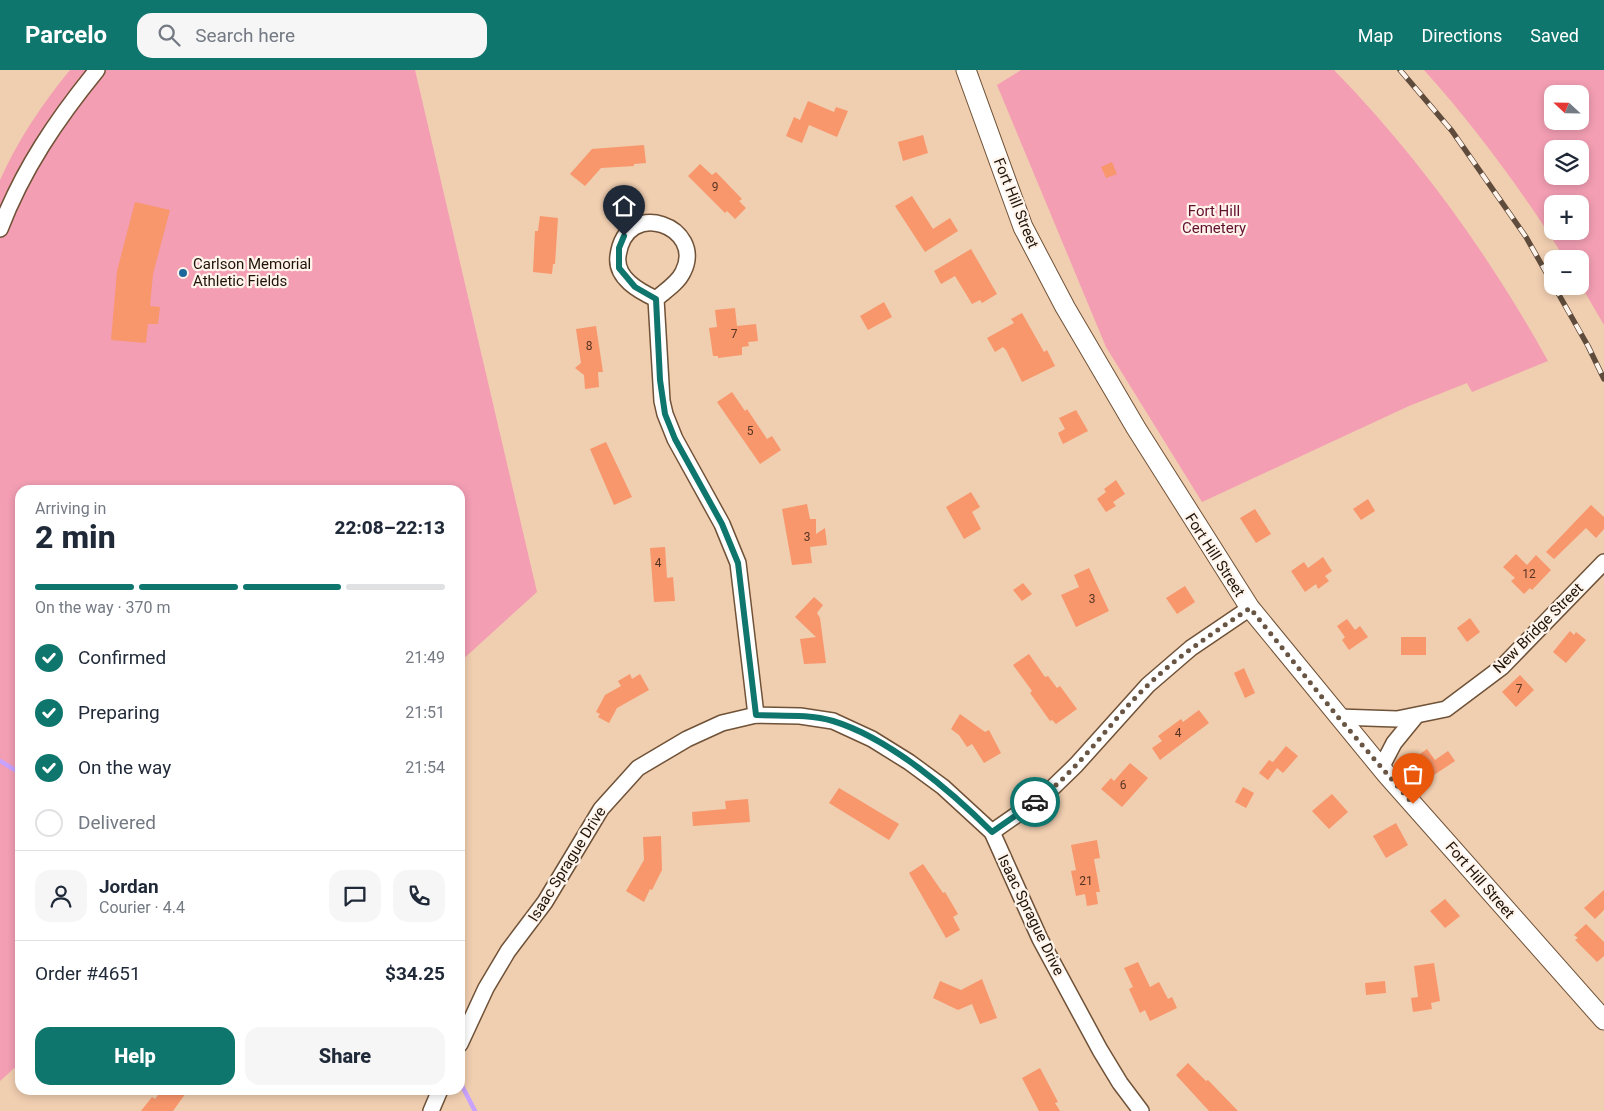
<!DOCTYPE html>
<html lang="en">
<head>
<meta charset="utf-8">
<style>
  :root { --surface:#fff; --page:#f6f6f7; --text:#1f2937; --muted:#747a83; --line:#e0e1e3; --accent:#0f766e }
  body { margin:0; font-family:Roboto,sans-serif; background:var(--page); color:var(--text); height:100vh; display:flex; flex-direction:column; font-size:19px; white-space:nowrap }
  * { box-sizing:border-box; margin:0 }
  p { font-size:16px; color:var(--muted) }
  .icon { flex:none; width:28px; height:28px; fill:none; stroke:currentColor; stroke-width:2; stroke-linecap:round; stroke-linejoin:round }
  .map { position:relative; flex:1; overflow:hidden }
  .side { position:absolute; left:15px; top:415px; width:450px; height:610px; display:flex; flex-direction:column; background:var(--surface); border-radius:15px; box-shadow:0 2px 8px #0003 }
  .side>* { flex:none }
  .needle { width:32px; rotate:292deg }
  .fabs { position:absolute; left:1544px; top:15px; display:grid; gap:10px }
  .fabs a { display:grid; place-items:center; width:45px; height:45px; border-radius:10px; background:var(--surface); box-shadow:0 2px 8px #0003; font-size:25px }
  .pin { position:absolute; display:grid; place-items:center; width:42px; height:42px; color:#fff; margin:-51px -21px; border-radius:50% 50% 50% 0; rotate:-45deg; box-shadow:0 0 5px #0007 }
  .pin .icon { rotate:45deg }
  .courier { position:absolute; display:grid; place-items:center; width:50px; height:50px; margin:-25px; border:4px solid #0f766e; border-radius:50%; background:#fff; color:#222; box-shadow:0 1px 6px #0007 }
  .headline em { font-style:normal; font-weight:800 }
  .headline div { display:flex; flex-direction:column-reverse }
  .headline { display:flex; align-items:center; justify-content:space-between; height:85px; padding:0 20px }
  h1 { font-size:32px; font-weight:800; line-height:38px }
  .bar { display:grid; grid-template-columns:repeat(4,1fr); gap:8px 5px; align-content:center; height:60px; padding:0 20px }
  .bar i { height:6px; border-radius:4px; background:var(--line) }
  .bar .active { background:var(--accent) }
  .bar p { grid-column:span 4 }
  .line { display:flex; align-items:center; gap:12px; padding:0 20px; border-top:1px solid var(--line) }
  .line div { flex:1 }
  .round { display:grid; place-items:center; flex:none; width:52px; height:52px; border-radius:15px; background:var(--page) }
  ol { padding:0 20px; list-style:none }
  li { display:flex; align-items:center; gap:15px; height:55px }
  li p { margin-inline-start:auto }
  li .icon { padding:5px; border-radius:50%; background:var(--accent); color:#fff; stroke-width:4 }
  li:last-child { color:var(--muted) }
  li i { width:28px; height:28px; border:2px solid var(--line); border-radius:50% }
  .action { display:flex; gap:10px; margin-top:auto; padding:10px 20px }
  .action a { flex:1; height:58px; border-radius:15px; background:var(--accent); color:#fff; font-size:20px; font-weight:800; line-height:58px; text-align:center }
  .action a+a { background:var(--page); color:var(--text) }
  header { display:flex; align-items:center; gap:30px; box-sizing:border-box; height:70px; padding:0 25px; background:var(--accent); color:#fff }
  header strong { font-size:24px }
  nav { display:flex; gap:28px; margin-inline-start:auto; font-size:18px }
  .search { width:350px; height:45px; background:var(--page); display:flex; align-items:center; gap:12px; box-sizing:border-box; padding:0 18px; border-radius:15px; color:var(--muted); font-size:19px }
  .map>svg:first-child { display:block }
  .green { fill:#f39eb3; fill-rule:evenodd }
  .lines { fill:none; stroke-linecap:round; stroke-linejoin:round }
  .stream { stroke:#c8a2fc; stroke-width:4.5 }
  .building { fill:#f8966c }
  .minor-casing { stroke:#6f5237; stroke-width:18 }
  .major-casing { stroke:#6f5237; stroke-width:21 }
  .minor { stroke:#fff; stroke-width:15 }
  .major { stroke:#fff; stroke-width:19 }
  .rail-casing { stroke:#5e4b3b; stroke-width:5.5 }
  .rail { stroke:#fff4eb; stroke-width:4; stroke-dasharray:11; stroke-linecap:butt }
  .done { stroke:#695543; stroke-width:5; stroke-dasharray:0 9 }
  .route { stroke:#0f766e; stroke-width:6 }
  .poi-dot { fill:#1c689b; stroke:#fff4eb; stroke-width:2 }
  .labels { text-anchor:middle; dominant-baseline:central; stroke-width:4.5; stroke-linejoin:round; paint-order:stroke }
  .number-label { font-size:12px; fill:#563422 }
  .street-label { font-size:15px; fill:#201409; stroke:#fff4eb }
  .park-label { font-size:15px; fill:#621030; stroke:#fff4eb }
  .poi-label { font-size:15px; fill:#201409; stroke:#fff4eb; text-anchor:start }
</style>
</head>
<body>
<header>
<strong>Parcelo</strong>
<div class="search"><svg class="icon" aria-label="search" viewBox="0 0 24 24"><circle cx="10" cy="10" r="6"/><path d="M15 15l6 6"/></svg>Search here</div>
<nav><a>Map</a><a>Directions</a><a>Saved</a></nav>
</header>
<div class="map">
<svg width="1604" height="1041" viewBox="0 0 1604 1041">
  <rect width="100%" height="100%" fill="#f0ceb0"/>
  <g class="green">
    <path d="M70,0H415L537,522L460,592V420H20V993L0,1011V110C18,70 42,34 70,0Z"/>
    <path d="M1021,0H1334C1419,87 1489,185 1548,291L1472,322L1467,313L1409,336L1202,432L1106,277L997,15Z"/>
    <path d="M1424,0H1604V255L1580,214V189H1565C1523,122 1477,59 1424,0ZM1552,24H1580V51H1552ZM1552,79H1580V106H1552ZM1552,134H1580V161H1552Z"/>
  </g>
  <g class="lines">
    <g class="stream">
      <polyline points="0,691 20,703"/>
      <polyline points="460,1012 475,1041"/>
    </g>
  </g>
  <g class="building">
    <polygon points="808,31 834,42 836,37 848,41 837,67 809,55 802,73 786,66 794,47 800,50"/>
    <polygon points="923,65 928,83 903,91 898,72"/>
    <polygon points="644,75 646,93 634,94 634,96 601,98 585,116 570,104 592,79"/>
    <polygon points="1112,92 1117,104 1106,108 1101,97"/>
    <polygon points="700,94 712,105 716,102 742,129 739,131 746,138 735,149 727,141 725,143 688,106"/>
    <polygon points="912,126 933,159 950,148 958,161 925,182 895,136"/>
    <polygon points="135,132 170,140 153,204 150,236 160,237 158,254 148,254 146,273 111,270 117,201"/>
    <polygon points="540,146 558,148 555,194 553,194 552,204 533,202 535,161 538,161"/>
    <polygon points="971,179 997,224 982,233 980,230 972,234 955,206 941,214 934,201"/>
    <polygon points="884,232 892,247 868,260 860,246"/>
    <polygon points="735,238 737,256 756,254 758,271 748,272 749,276 742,277 742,285 718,288 718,286 713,286 709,258 717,257 715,240"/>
    <polygon points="1022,243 1044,282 1047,280 1055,296 1022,312 1006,280 1003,277 995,282 987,268 1014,253 1011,249"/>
    <polygon points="596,256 603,302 598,302 599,317 585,319 584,305 575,298 581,293 576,259"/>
    <polygon points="732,322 745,341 747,339 767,369 772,366 781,380 760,394 717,332"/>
    <polygon points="1076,340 1088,361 1063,374 1058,363 1065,359 1059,348"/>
    <polygon points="606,372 632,427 614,435 590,379"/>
    <polygon points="1116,410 1125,424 1113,432 1116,436 1106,442 1097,429 1106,422 1104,419"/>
    <polygon points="971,422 980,437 972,442 981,459 964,469 946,437"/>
    <polygon points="1368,429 1375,441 1361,450 1353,439"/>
    <polygon points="807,434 810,449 816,449 816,464 825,458 827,475 810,477 812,493 792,495 782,439"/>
    <polygon points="1591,435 1604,447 1604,459 1596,468 1586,458 1554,489 1546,482"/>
    <polygon points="1255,439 1271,464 1256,473 1240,448"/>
    <polygon points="665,477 667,508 673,507 675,531 654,532 650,478"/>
    <polygon points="1516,484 1527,495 1536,485 1551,500 1532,520 1530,518 1524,524 1511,511 1515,508 1503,497"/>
    <polygon points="1323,487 1332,501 1325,506 1329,511 1318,519 1316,514 1305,522 1291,501 1304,492 1308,498"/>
    <polygon points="1089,498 1109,541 1076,557 1061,525 1079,517 1074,505"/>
    <polygon points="1023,513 1032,524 1022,531 1013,520"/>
    <polygon points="1185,516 1195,532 1177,544 1166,528"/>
    <polygon points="814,527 823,535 817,543 820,548 826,593 804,594 800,569 816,567 795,547"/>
    <polygon points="1470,548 1480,562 1467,572 1457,558"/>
    <polygon points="1347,549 1355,560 1360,556 1368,567 1349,580 1342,570 1345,567 1337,556"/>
    <polygon points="1570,561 1574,565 1576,562 1586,570 1566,593 1553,582"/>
    <rect x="1401" y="567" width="25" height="18"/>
    <polygon points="1029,584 1045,607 1048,606 1057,618 1060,616 1077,639 1056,654 1052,650 1050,651 1030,623 1032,621 1013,595"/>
    <polygon points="1244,598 1255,623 1245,628 1234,603"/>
    <polygon points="630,604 632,609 640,604 649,620 617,638 609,653 598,647 600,644 596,642 605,625 621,616 618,611"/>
    <polygon points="1520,605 1534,620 1516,637 1502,622"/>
    <polygon points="1199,640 1209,653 1160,690 1152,678 1162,671 1158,666 1181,649 1183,652"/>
    <polygon points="960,644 985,662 989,660 1001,683 984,693 972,674 967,677 959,665 951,659"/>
    <polygon points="1286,676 1298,686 1283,703 1277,698 1268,710 1259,703 1269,690 1273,692"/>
    <polygon points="1427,679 1435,690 1448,681 1455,691 1431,707 1417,686"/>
    <polygon points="1130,693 1148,708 1122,737 1101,719 1111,708 1114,711"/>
    <polygon points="1243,717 1254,723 1246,738 1235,732"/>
    <polygon points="839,718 899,754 889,770 829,733"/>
    <polygon points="1332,724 1348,742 1329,759 1312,741"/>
    <polygon points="748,729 750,752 693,756 692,742 726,739 725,731"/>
    <polygon points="1396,753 1408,775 1386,788 1373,766"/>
    <polygon points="661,766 662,800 652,820 650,819 644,832 626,821 644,790 643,767"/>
    <polygon points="1097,770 1100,788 1094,789 1100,822 1096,822 1098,834 1087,836 1085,824 1076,826 1071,801 1076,800 1071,775"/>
    <polygon points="923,794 943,823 945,822 958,844 953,847 960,860 946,868 909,803"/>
    <polygon points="1604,820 1604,840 1595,849 1584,838"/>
    <polygon points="1445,829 1460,846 1445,858 1430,841"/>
    <polygon points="1586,854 1604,872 1604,886 1597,892 1575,870 1578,868 1574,865"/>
    <polygon points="1138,892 1150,917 1159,912 1168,929 1172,927 1177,938 1150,951 1145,940 1140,943 1129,919 1133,917 1124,898"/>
    <polygon points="1434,893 1440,931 1431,933 1432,939 1413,942 1411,928 1418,927 1414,896"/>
    <polygon points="982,909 997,948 980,954 972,934 958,940 933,928 940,911 961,920"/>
    <polygon points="1385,911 1386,923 1366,925 1365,913"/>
    <polygon points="1188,993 1206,1011 1208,1010 1238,1041 1209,1041 1176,1005"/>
    <polygon points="1040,998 1058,1032 1055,1033 1060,1041 1039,1041 1022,1008"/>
    <polygon points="162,1020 188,1020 173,1041 141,1041 152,1027 155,1029"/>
  </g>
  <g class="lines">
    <defs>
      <g id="minor">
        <path d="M0,159C23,99 57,49 97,0"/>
        <path d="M656,229C639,221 615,208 618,186C626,126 706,157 683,202C678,213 665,221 656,229L662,331L665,344L675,369L722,454L738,493L756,645"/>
        <polyline points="1338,647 1397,649 1446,639 1502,597 1604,492"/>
        <polyline points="1381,698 1394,673 1416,646"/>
        <polyline points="992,762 1045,725 1076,695 1148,615 1191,578 1250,538"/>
        <polyline points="460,974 486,918 508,881 545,832 601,739 638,698 687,669 722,653 756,645 800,646 833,651 872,669 909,692 943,717 992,762 1040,869 1100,980 1120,1013 1141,1041"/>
        <polyline points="431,1041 440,1020"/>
      </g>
      <polyline id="major" points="966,0 1023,157 1065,237 1136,358 1250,538 1387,705 1604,950"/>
    </defs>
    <use href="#minor" class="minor-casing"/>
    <use href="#major" class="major-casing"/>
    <use href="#minor" class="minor"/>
    <use href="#major" class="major"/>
    <defs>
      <g id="rail">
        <polyline points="1400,0 1452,61 1526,167 1552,213"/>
        <polyline points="1554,216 1588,276 1604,309"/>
      </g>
    </defs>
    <use href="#rail" class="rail-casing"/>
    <use href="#rail" class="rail"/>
  </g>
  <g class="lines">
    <path class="done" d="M1035,732C1080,700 1109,652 1149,614C1179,585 1215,562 1250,538L1338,647L1413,734"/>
    <path class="route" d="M624,166L619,178V198L635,217L656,229L660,310L665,344L675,369L722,454L738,493L756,645C781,646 809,644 833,651C889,668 951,721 992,762L1035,732"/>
  </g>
  <circle class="poi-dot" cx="183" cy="203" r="5"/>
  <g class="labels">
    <g class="number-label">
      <text x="715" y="117">9</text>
      <text x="734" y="264">7</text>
      <text x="589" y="276">8</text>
      <text x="750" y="361">5</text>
      <text x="807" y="467">3</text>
      <text x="658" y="493">4</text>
      <text x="1529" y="504">12</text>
      <text x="1092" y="529">3</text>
      <text x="1519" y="619">7</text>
      <text x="1178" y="663">4</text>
      <text x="1123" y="715">6</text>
      <text x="1086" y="811">21</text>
    </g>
    <g class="street-label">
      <text transform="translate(1016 133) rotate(68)">Fort Hill Street</text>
      <text transform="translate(1215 485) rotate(57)">Fort Hill Street</text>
      <text transform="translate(1538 558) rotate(-45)">New Bridge Street</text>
      <text transform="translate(567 794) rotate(-58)">Isaac Sprague Drive</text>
      <text transform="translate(1480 810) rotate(49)">Fort Hill Street</text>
      <text transform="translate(1031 845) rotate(64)">Isaac Sprague Drive</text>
    </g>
    <g class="park-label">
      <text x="1214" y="141">Fort Hill<tspan x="1214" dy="17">Cemetery</tspan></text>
    </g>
    <g class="poi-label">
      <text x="193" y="194">Carlson Memorial<tspan x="193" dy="17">Athletic Fields</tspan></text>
    </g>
  </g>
</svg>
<div class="fabs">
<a><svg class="needle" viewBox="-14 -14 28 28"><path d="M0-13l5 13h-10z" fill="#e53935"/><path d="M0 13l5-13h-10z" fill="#747a83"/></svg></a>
<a><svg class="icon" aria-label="layers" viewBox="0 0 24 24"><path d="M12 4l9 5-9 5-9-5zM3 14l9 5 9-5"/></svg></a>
<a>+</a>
<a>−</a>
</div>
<div class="pin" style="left:1413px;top:734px;background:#ea580c"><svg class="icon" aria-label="bag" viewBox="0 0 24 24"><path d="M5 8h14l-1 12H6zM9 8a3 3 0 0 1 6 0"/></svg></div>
<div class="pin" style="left:624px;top:166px;background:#1f2937"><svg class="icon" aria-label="home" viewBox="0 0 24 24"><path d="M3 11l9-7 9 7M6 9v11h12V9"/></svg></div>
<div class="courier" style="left:1035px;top:732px"><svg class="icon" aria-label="car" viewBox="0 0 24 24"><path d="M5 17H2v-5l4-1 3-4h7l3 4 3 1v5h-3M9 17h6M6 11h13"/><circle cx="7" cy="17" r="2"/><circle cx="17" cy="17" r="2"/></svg></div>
<section class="side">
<div class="headline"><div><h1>2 min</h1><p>Arriving in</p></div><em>22:08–22:13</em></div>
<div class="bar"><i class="active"></i><i class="active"></i><i class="active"></i><i></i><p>On the way · 370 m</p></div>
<ol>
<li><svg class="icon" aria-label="check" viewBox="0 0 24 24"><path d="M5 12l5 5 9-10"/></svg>Confirmed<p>21:49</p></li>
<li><svg class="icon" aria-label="check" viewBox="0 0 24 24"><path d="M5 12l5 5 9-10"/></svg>Preparing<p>21:51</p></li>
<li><svg class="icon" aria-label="check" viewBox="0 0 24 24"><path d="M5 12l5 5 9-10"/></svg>On the way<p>21:54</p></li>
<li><i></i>Delivered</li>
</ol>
<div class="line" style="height:90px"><a class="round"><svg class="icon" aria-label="person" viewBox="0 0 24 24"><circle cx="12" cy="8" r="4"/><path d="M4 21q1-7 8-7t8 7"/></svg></a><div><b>Jordan</b><p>Courier · 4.4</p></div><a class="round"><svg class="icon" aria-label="chat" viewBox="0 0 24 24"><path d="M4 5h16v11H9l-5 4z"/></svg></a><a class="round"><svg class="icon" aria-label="phone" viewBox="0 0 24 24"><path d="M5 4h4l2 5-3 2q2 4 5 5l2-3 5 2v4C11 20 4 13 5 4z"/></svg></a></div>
<div class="line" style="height:65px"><div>Order #4651</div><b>$34.25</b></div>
<div class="action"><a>Help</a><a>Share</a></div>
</section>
</div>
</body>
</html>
